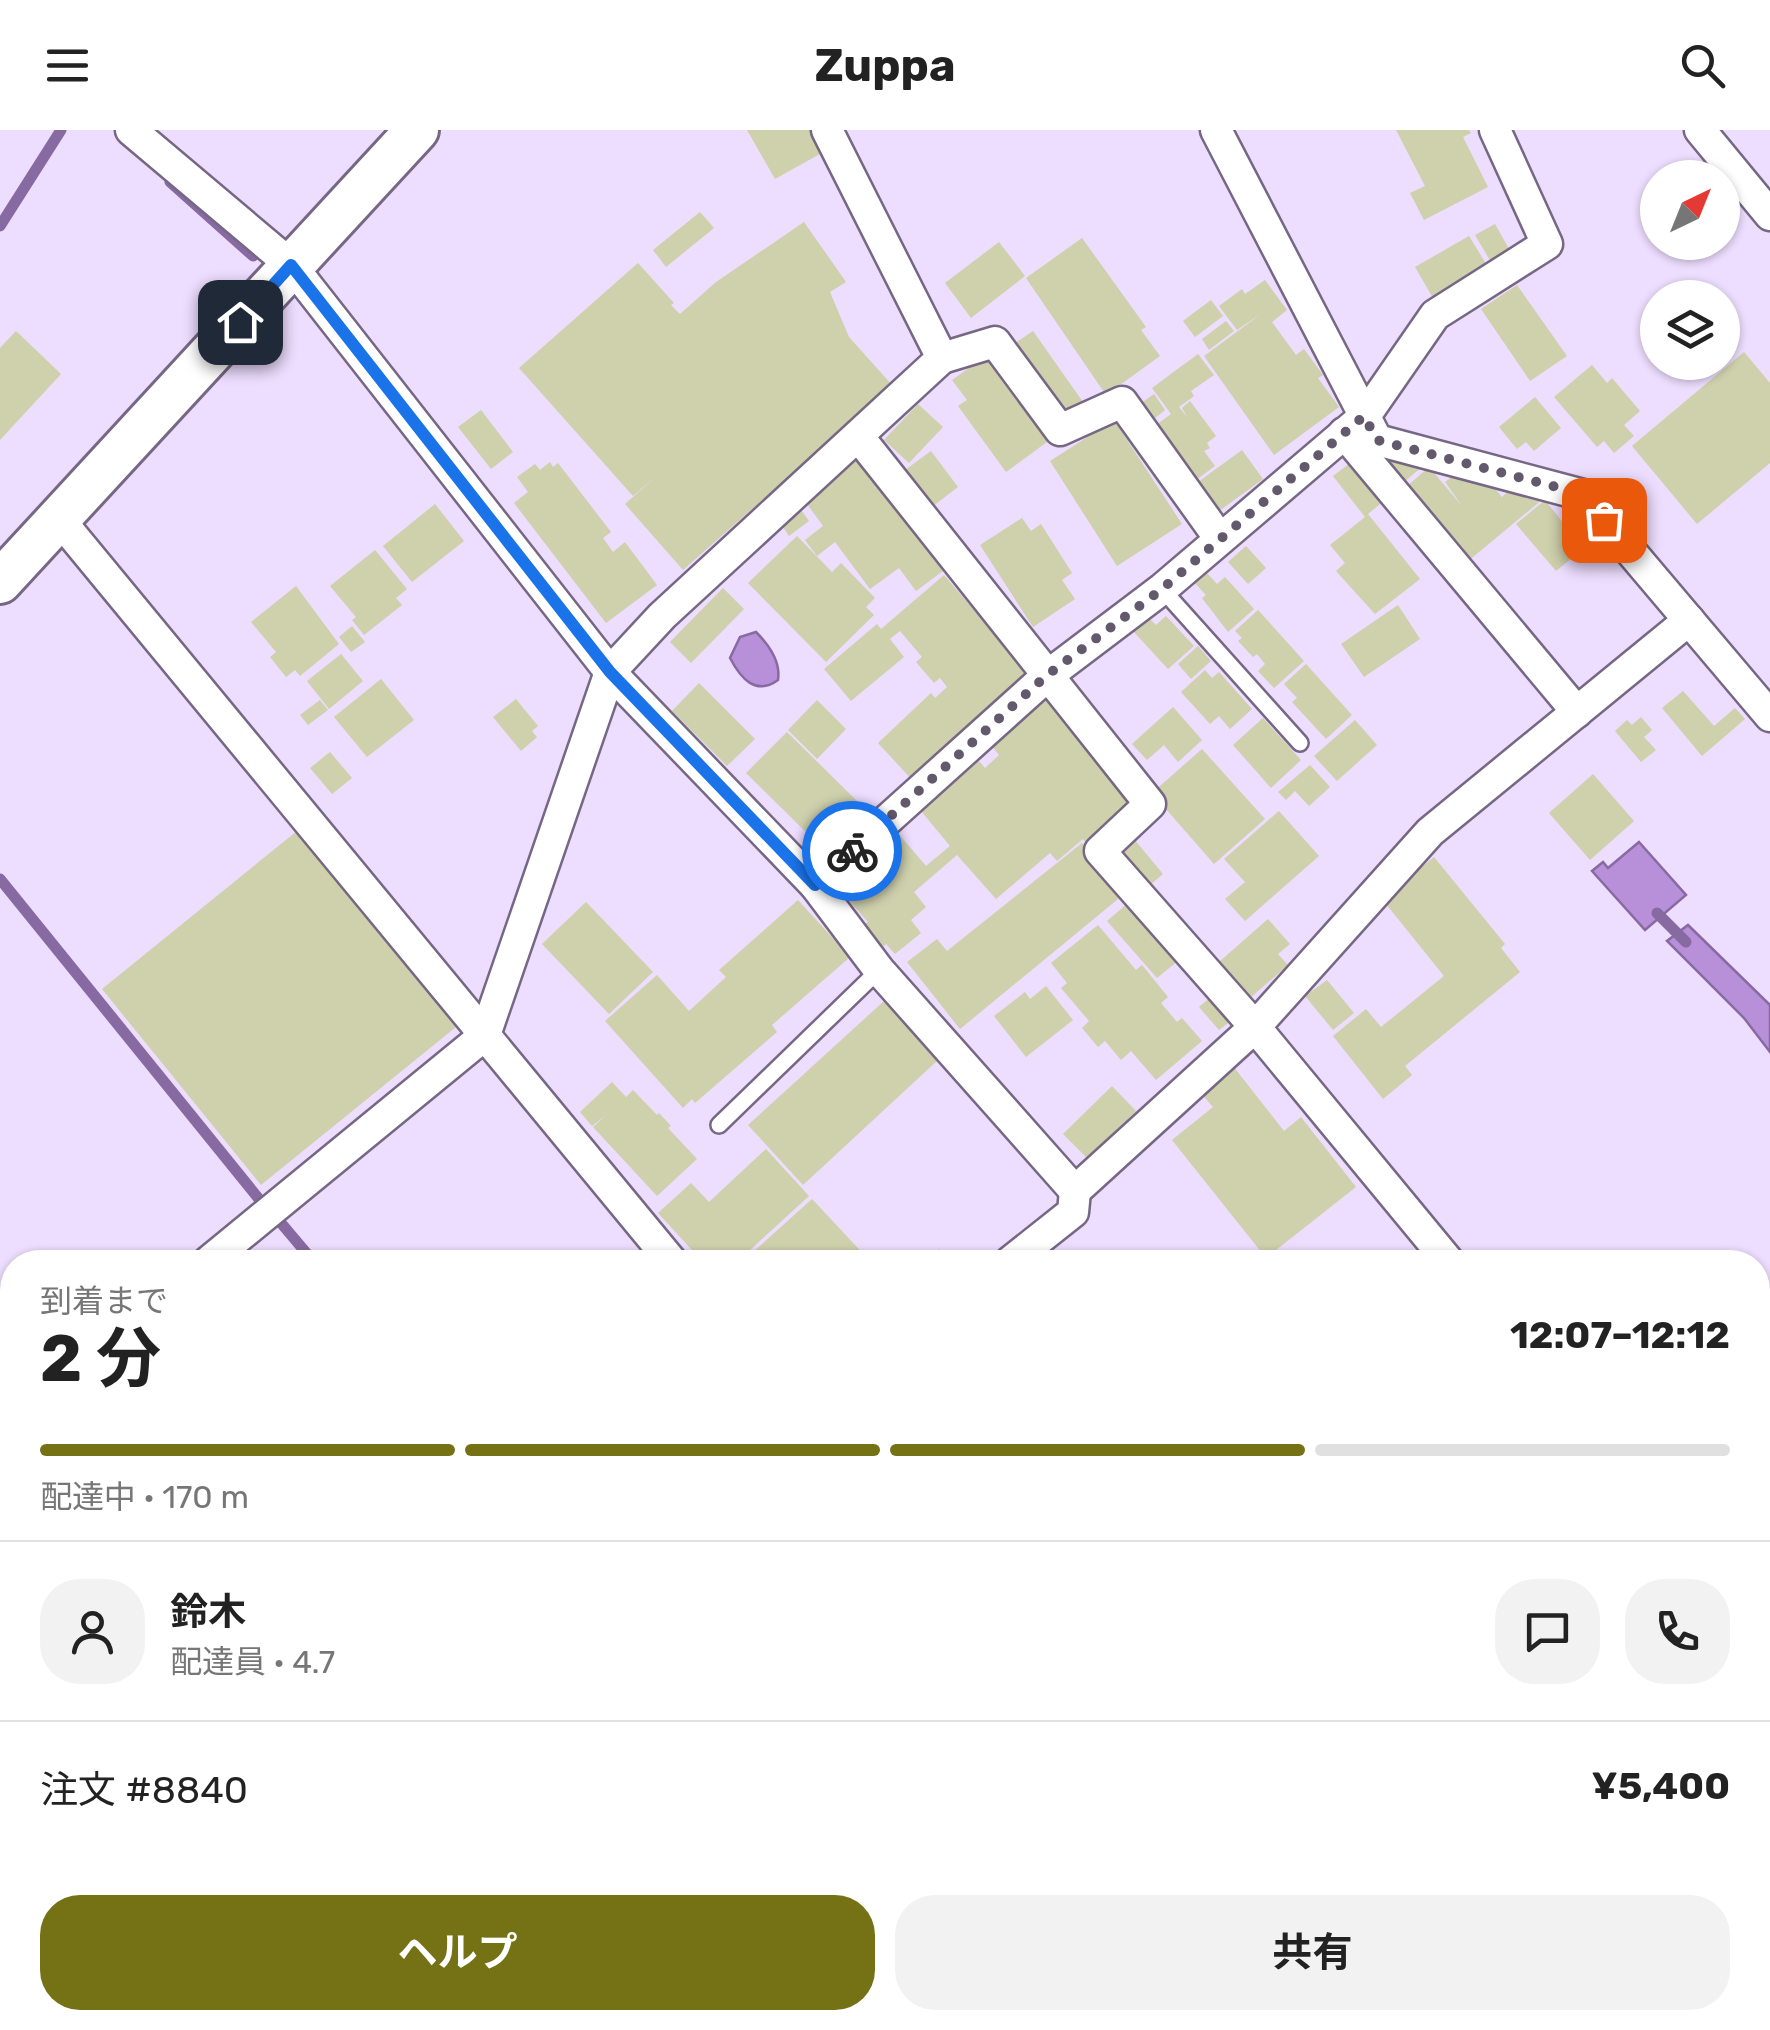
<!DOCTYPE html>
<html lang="ja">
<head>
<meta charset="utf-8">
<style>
  :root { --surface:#fff; --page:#f2f2f2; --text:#222; --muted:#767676; --line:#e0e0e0; --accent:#757216 }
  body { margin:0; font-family:Rubik,"Noto Sans JP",sans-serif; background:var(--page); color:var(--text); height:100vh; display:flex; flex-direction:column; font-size:38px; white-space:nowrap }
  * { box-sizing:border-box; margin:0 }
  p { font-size:32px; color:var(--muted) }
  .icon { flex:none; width:55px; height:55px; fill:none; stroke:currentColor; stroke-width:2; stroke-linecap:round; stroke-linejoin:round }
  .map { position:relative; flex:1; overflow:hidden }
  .details { position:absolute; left:0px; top:1120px; width:1770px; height:780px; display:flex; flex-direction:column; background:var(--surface); border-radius:40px 40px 0 0; box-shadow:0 2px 8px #0004 }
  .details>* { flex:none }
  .needle { width:65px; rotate:43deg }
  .controls { position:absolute; left:1640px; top:30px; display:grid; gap:20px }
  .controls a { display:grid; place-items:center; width:100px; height:100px; border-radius:50%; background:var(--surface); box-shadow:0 2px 8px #0004; font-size:50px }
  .pin { position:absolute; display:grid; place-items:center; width:85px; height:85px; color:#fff; margin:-42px; border-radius:20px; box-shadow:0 5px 15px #0006 }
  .courier { position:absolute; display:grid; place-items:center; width:100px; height:100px; margin:-50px; border:8px solid #1a73e8; border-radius:50%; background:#fff; color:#222; box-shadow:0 2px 12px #0007 }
  .head em { font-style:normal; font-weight:700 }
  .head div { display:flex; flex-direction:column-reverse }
  .head { display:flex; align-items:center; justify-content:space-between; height:170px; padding:0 40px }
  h1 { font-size:65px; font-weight:700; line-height:75px }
  .bar { display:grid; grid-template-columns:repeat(4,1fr); gap:15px 10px; align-content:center; height:120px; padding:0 40px }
  .bar i { height:12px; border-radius:8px; background:var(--line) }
  .bar .selected { background:var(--accent) }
  .bar p { grid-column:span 4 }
  .line { display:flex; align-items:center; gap:25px; padding:0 40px; border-top:2px solid var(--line) }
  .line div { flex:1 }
  .round { display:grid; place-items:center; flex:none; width:105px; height:105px; border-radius:40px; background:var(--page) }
  .button { display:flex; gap:20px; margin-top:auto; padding:20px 40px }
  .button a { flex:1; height:115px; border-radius:40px; background:var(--accent); color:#fff; font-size:40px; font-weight:700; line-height:115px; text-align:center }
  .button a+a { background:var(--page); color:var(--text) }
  header { display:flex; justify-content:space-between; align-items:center; height:130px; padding:0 40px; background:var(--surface); font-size:45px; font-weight:700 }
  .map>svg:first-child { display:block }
  .water { fill:#b790d9; stroke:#876aa1; stroke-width:2.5 }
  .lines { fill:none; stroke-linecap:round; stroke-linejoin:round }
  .stream { stroke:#876aa1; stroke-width:11 }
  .building { fill:#cfd0ac }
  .lane-casing { stroke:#766784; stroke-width:20 }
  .street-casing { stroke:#766784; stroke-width:35 }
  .secondary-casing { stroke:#766784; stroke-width:48 }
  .lane { stroke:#fff; stroke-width:15 }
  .street { stroke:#fff; stroke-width:30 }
  .secondary { stroke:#fff; stroke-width:42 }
  .done { stroke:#63596c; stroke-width:10; stroke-dasharray:0 18 }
  .route { stroke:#1a73e8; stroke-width:12 }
</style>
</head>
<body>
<header><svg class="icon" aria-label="menu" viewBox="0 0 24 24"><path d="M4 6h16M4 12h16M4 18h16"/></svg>Zuppa<svg class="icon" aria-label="search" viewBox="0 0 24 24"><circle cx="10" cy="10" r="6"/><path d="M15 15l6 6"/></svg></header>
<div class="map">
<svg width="1770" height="1900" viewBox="0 0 1770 1900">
  <rect width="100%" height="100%" fill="#edddfe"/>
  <g class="water">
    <path d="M756,502C769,515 781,531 778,550C756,566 741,549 730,528L740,507Z"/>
    <polygon points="1639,712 1686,765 1645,800 1592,741 1603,732 1608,738"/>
    <polygon points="1688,795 1770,875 1770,922 1744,888 1667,811"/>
  </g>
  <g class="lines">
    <g class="stream">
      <polyline points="170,52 253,126"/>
      <polyline points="0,96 61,0"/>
      <polyline points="0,749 263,1074"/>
      <polyline points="1657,783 1686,812"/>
      <polyline points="281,1093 314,1132"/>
      <polyline points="0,1626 12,1641"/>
      <polyline points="214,1888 224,1900"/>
      <polyline points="933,1888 943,1900"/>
      <polyline points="1644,1888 1654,1900"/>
    </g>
  </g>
  <g class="building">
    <polygon points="747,0 815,0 827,20 775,49"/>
    <polygon points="1396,0 1469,0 1471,3 1463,7 1488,57 1424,90 1410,63 1425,56"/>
    <polygon points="700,82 714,98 666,137 653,120"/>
    <polygon points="804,92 846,152 830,162 849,207 892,255 683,440 625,374 659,344 633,366 519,238 638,133 674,173 671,175 680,184 716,152"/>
    <polygon points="1495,94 1513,126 1494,137 1475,105"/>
    <polygon points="1469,106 1488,137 1433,168 1415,137"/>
    <polygon points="1082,108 1146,197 1141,200 1160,226 1106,265 1026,148"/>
    <polygon points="999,112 1025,146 971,188 945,153"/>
    <polygon points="1265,150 1287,180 1272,192 1296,225 1304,219 1323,245 1318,248 1339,277 1274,325 1204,226 1261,184 1237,200 1219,176 1242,159 1245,164"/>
    <polygon points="1517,155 1567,226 1530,251 1481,179"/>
    <polygon points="1211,170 1223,186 1195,207 1183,191"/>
    <polygon points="1226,191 1234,201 1209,220 1202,209"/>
    <polygon points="16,201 61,244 0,310 0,218"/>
    <polygon points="1033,201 1083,272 1060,288 1011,216"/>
    <polygon points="992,222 1058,304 1006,342 958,276 967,270 952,250"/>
    <polygon points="1744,222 1770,253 1770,333 1697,394 1632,316"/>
    <polygon points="1198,224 1214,245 1191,261 1194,266 1179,277 1187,287 1182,278 1190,271 1216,306 1207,313 1210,318 1204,321 1215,336 1192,353 1152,298 1171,284 1152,258"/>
    <polygon points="1592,235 1607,253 1612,248 1640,281 1624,295 1634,306 1614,323 1604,311 1597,317 1554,267"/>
    <polygon points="1154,264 1165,280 1149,293 1137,276"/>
    <polygon points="1535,267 1561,298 1534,321 1526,312 1517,319 1499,297"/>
    <polygon points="918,274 943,297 909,333 884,310"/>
    <polygon points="481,280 513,322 491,339 458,297"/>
    <polygon points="1114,290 1182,394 1117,436 1050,331"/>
    <polygon points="1242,320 1263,349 1215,384 1194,355"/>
    <polygon points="931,321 958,357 928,380 901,343"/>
    <polygon points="859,325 943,441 916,461 899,438 870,459 835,412 817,426 805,410 823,396 802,367"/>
    <polygon points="1389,325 1424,335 1403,353 1384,329"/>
    <polygon points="1354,330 1385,370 1368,384 1420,449 1375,484 1336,441 1345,433 1330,415 1365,387 1333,346"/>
    <polygon points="550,332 553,337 558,333 611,402 603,408 613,422 625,412 657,455 606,493 514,373 528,362 517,347 535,334 540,340"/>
    <polygon points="1429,337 1462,376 1445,352 1457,343 1490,353 1502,367 1512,358 1543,369 1467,432 1406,357"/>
    <polygon points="1545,370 1572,404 1582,395 1594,410 1556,441 1516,394"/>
    <polygon points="435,374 464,411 412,452 383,416"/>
    <polygon points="799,377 809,391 789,406 779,391"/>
    <polygon points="1022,388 1031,401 1041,394 1072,443 1062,450 1075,469 1033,497 980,415"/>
    <polygon points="797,406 832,442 841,433 875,468 866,477 874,485 826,532 748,453"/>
    <polygon points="1246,416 1266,438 1248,454 1228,432"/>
    <polygon points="375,420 407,459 396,468 402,475 364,505 352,490 356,487 330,456"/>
    <polygon points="1204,440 1217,454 1225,447 1254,479 1228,502 1202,468 1206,465 1193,451"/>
    <polygon points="944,445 985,493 988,491 1019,527 1016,530 1029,545 915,653 878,613 931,563 935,568 947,557 940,548 934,553 916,532 922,527 900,501 890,509 904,527 851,571 824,539 877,494 881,499"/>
    <polygon points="296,456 339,514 300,546 295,540 286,547 270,527 276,522 251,492"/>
    <polygon points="723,458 744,479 691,533 670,512"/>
    <polygon points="1398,475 1420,509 1364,547 1341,514"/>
    <polygon points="1258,480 1304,531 1274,558 1258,541 1265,534 1257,524 1253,527 1238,511 1242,508 1235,501"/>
    <polygon points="1166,486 1194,516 1168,539 1133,501 1148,487 1156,495"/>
    <polygon points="352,496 365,512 351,522 339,507"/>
    <polygon points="1198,516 1211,531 1191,549 1178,534"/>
    <polygon points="341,524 363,551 329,579 307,551"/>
    <polygon points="1306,534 1352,585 1326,609 1292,572 1297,568 1284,554"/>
    <polygon points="1205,540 1212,548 1219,542 1252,579 1230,599 1219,586 1210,594 1181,562"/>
    <polygon points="381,549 414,590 367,627 334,587"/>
    <polygon points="699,553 755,609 727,636 672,581"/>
    <polygon points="1683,561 1714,596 1735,578 1745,589 1702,626 1662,578"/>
    <polygon points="1045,562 1138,670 1087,714 1083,709 1057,731 1050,723 996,769 957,725 914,762 926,777 911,790 921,803 895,824 886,814 883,817 865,794 868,792 836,756 898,703 926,736 950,716 921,681 979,631 985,638 999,625 988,611"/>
    <polygon points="516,569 538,596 532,601 537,607 521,621 493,587"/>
    <polygon points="320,570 328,580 308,595 300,585"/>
    <polygon points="817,570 846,599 817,629 788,600"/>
    <polygon points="1173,577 1202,610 1178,632 1164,615 1147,630 1132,614"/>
    <polygon points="1641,587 1652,600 1644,607 1656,620 1641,632 1615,601 1627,590 1632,595"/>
    <polygon points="1263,588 1301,630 1271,658 1233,615"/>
    <polygon points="1355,590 1377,615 1337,651 1314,626"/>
    <polygon points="787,602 859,673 818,714 746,643"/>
    <polygon points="1202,619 1265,689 1214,734 1152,663"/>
    <polygon points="330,622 352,648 332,664 310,638"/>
    <polygon points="1310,635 1330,657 1309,676 1295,661 1286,670 1278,662"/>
    <polygon points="1593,644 1634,691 1590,730 1549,683"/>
    <polygon points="1279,681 1319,726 1245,791 1225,769 1245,752 1224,729"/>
    <polygon points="297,701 456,897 261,1055 102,859"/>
    <polygon points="1129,703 1163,744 1144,760 1110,719"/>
    <polygon points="1082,713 1123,765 960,899 907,832 937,809 947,821"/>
    <polygon points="1434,727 1505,814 1501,818 1520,842 1405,936 1412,945 1383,969 1333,906 1366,879 1381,897 1444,846 1382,769"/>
    <polygon points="798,770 850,827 772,895 777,902 695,973 692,969 683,978 605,891 657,845 689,881 726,847 719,840"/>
    <polygon points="586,772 653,842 609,884 542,814"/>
    <polygon points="1129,772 1179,830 1157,848 1107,791"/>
    <polygon points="1268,789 1290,814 1278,824 1288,835 1250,868 1219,832"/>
    <polygon points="1098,795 1136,840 1142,835 1168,867 1161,873 1177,892 1182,888 1202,911 1156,950 1131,921 1121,930 1105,911 1098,917 1082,898 1089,891 1061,858 1067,853 1051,833"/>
    <polygon points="1327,850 1354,883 1333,900 1305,866"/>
    <polygon points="1046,856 1073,890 1026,927 994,886 1025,862 1030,869"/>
    <polygon points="1212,866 1232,890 1219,900 1199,877"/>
    <polygon points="884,871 905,894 908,891 923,906 919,910 938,930 803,1055 748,995"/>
    <polygon points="1233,936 1284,1001 1301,987 1356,1057 1266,1128 1172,1010 1213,977 1200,962"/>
    <polygon points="612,952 626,967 633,960 657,985 659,983 671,996 668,998 697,1029 657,1066 593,997 605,986 592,996 580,982"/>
    <polygon points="1112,956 1136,981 1087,1028 1063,1004"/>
    <polygon points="766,1019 809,1066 737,1132 703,1132 658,1083 691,1053 709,1072"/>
    <polygon points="812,1069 871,1132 742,1132"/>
    <polygon points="939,1119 951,1132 925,1132"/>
  </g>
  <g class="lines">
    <defs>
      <g id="lane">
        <polyline points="1162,459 1300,613"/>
        <polyline points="719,995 879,840"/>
      </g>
      <g id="street">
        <polyline points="131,0 291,135 610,542 815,755 879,840 1075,1061 1255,897 1430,702 1689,490"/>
        <polyline points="1216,0 1377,310 1583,365 1770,586"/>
        <polyline points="1700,0 1770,85"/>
        <polyline points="942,228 995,212 1060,300 1122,272 1220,409"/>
        <polyline points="1344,303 1577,582"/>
        <polyline points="858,306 1150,674 1100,721 1255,897 1449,1132"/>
        <polyline points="59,389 672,1132"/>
        <polyline points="815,755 1047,546 1162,459 1365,286 1435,185 1547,114 1495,0"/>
        <polyline points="208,1132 485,905 610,542 662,486 942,228 827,0"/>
        <polyline points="1010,1132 1073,1082 1075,1061"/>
        <polyline points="0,1304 12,1293"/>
        <polyline points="1758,1453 1770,1442"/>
        <polyline points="1758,1507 1770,1523"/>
        <polyline points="1294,1888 1304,1900"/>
        <polyline points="681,1900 696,1888"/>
      </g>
      <g id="secondary">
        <polyline points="0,452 417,0"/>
        <polyline points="0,1187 12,1203"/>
        <polyline points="573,1888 584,1900"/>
      </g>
    </defs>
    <use href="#lane" class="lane-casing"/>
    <use href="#street" class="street-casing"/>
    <use href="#secondary" class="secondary-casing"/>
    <use href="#lane" class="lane"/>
    <use href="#street" class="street"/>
    <use href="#secondary" class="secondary"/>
  </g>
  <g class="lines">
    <polyline class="done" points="852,721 1046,546 1162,459 1364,286 1377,310 1583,364 1604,390"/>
    <polyline class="route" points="240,192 291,135 610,542 815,755 852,721"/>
  </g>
</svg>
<div class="controls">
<a><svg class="needle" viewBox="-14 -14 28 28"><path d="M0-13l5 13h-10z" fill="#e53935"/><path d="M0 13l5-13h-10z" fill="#767676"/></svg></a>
<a><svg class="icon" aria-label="layers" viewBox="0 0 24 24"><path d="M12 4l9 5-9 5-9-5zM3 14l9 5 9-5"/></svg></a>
</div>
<div class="pin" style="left:1604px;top:390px;background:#ea580c"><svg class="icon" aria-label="bag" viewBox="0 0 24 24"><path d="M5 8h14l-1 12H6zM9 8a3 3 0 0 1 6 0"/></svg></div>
<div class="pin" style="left:240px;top:192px;background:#1f2937"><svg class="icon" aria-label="home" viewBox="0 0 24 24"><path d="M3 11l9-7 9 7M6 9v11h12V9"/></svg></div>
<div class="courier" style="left:852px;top:721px"><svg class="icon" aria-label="bike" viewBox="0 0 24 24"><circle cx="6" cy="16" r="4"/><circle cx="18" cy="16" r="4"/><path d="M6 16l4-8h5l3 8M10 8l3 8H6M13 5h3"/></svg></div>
<section class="details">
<div class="head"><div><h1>2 分</h1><p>到着まで</p></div><em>12:07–12:12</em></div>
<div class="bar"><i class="selected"></i><i class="selected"></i><i class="selected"></i><i></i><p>配達中 · 170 m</p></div>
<div class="line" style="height:180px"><a class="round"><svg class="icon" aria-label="person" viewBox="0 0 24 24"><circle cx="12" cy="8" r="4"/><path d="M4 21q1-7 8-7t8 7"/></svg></a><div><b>鈴木</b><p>配達員 · 4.7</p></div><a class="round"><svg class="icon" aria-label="chat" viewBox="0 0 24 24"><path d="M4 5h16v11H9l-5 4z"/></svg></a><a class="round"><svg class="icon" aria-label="phone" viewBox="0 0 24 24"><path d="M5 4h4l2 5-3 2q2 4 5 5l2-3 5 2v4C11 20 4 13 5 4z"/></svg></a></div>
<div class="line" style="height:130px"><div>注文 #8840</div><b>¥5,400</b></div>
<div class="button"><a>ヘルプ</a><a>共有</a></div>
</section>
</div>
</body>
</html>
